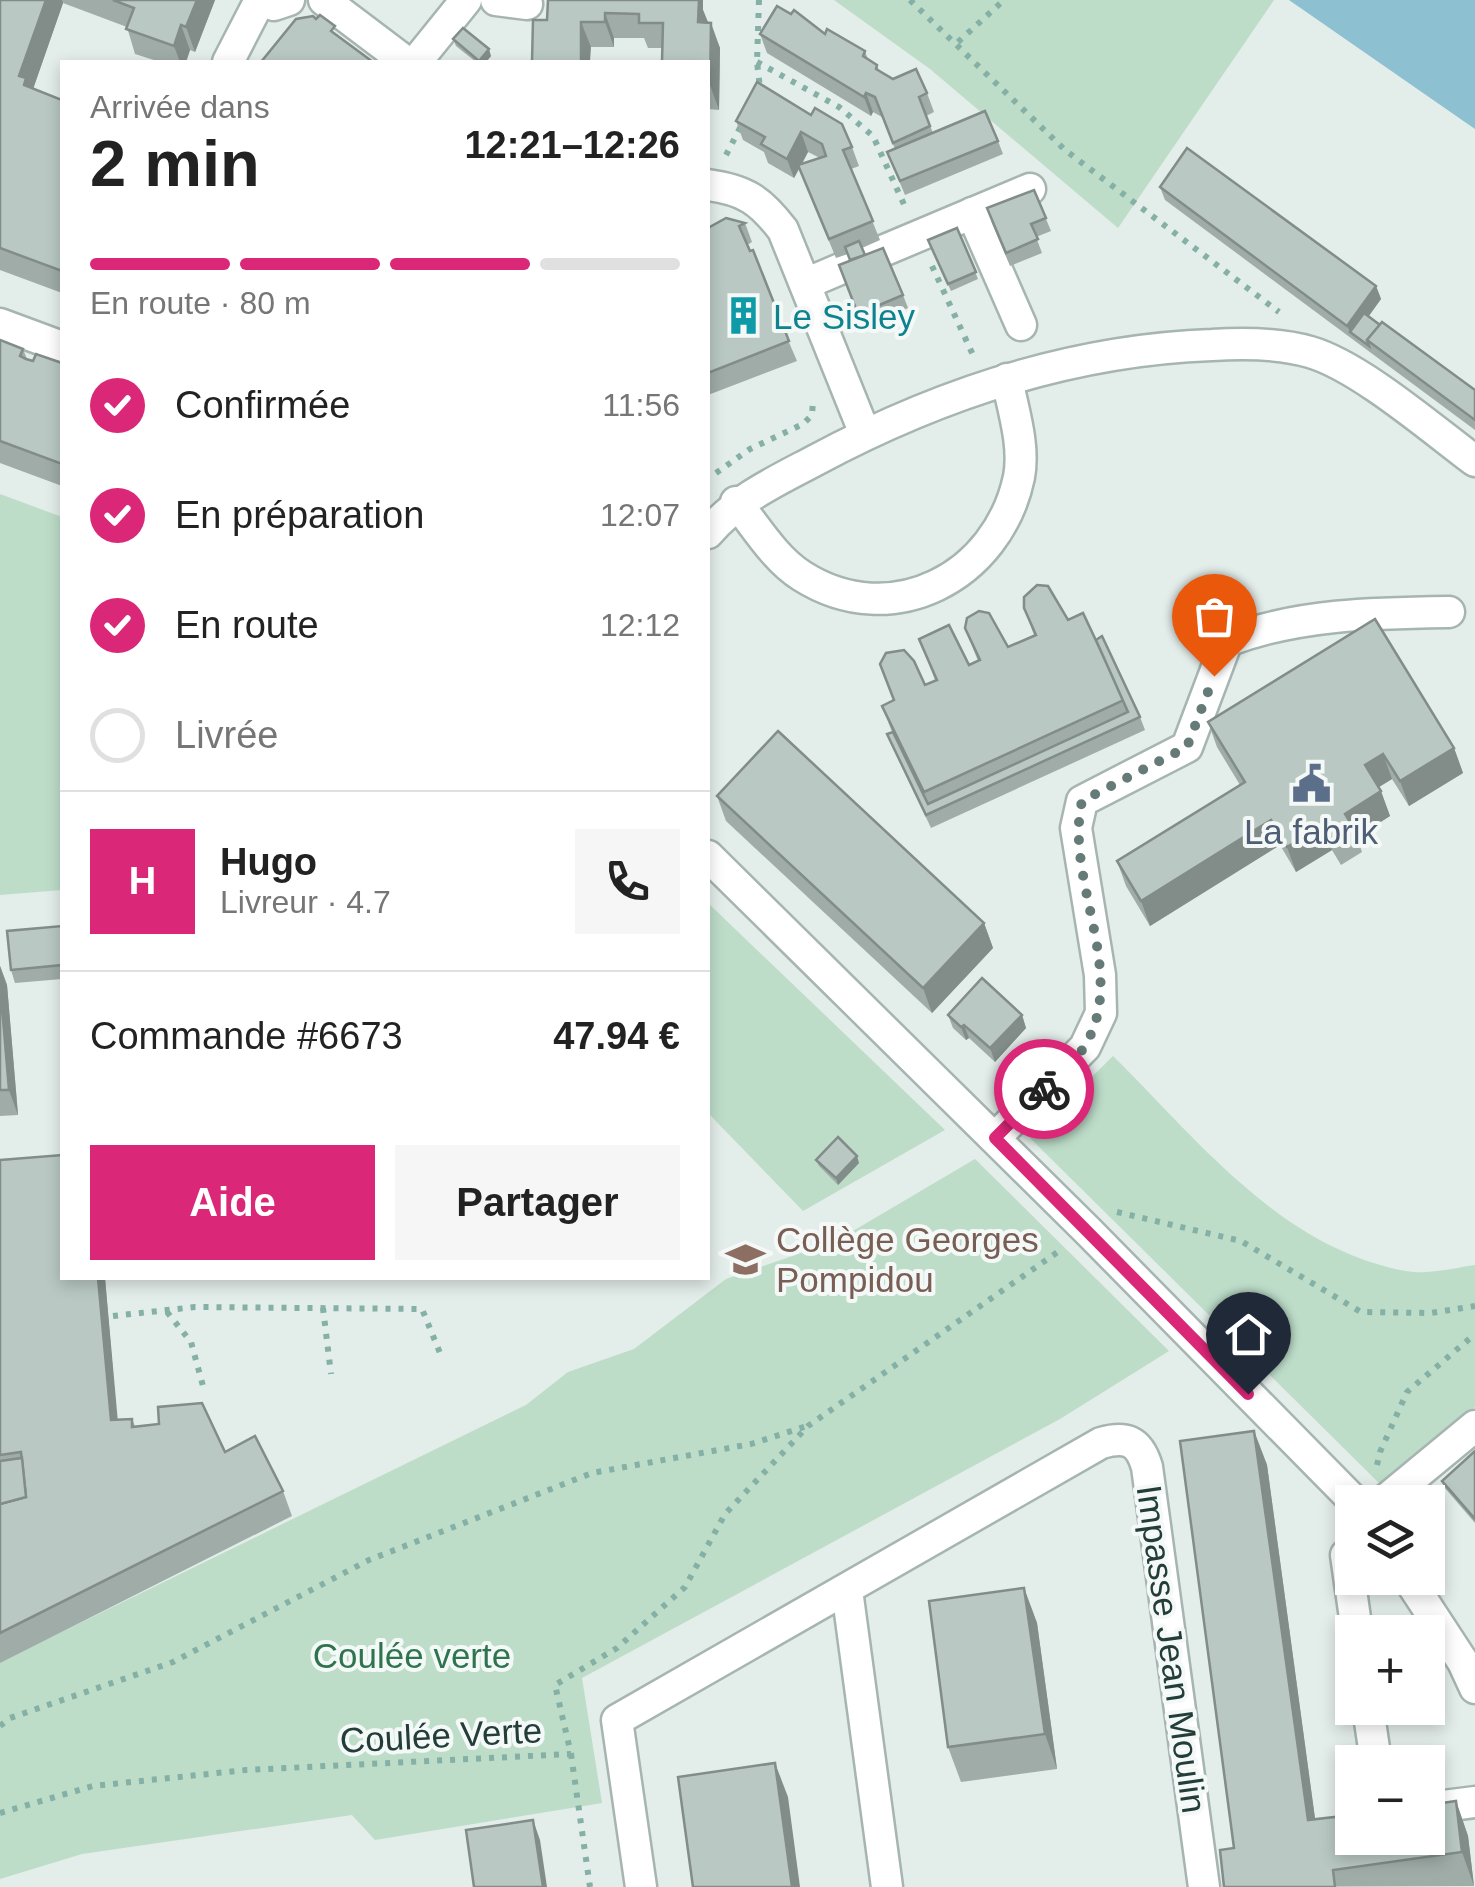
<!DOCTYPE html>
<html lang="fr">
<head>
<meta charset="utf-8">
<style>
  :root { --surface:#fff; --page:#f6f6f6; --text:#222; --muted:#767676; --line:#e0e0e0; --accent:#db2777 }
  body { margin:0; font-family:Arial,sans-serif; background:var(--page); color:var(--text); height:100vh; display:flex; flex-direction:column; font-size:38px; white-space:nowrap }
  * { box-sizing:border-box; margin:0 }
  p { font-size:32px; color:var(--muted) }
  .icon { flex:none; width:55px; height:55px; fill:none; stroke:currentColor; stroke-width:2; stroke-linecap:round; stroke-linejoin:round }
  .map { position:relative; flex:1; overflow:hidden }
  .side { position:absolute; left:60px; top:60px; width:650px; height:1220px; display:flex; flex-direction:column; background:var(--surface); border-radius:0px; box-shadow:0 5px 15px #0003 }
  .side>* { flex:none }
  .controls { position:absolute; left:1335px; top:1485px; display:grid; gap:20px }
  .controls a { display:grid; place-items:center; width:110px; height:110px; border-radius:0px; background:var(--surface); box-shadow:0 5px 15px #0003; font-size:50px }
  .pin { position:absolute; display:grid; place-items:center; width:85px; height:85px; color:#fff; margin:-102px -42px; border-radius:50% 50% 50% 0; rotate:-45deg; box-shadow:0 0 10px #0007 }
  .pin .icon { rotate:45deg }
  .courier { position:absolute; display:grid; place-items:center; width:100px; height:100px; margin:-50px; border:8px solid #db2777; border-radius:50%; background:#fff; color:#222; box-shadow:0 2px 12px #0007 }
  .head em { font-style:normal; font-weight:700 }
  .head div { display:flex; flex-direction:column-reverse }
  .head { display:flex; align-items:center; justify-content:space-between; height:170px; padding:0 30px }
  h1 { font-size:65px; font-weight:700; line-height:75px }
  .bar { display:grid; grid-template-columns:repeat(4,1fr); gap:15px 10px; align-content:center; height:120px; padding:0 30px }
  .bar i { height:12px; border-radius:8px; background:var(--line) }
  .bar .current { background:var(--accent) }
  .bar p { grid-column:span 4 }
  .line { display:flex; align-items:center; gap:25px; padding:0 30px; border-top:2px solid var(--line) }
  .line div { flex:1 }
  .round { display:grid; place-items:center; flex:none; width:105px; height:105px; border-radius:0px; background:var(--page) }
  ol { padding:0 30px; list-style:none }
  li { display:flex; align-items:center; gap:30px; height:110px }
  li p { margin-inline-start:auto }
  li .icon { padding:10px; border-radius:50%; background:var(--accent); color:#fff; stroke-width:4 }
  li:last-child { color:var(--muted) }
  li i { width:55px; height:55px; border:5px solid var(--line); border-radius:50% }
  .cta { display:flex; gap:20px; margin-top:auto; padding:20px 30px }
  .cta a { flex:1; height:115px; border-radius:0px; background:var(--accent); color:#fff; font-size:40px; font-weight:700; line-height:115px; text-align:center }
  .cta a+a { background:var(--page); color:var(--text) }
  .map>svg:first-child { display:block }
  .green { fill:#bdddc9 }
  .water { fill:#8dc0d0 }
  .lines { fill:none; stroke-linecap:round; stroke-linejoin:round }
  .minor-casing { stroke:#a6b5b1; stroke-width:35 }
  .path { stroke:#85b0a6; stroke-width:6; stroke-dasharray:5 8; stroke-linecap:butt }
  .minor { stroke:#fff; stroke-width:30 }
  .wall { fill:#9faca8; fill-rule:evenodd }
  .shaded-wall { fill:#828c88 }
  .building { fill:#b9c8c3; stroke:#828c88; stroke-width:2.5 }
  .done { stroke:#667b77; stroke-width:10; stroke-dasharray:0 18 }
  .route { stroke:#db2777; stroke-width:12 }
  .labels { text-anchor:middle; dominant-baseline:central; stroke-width:8; stroke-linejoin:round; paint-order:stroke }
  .culture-label { font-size:35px; fill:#0d838f; stroke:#f4f9f7; text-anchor:start }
  .service-label { font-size:35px; fill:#4e5e75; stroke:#f4f9f7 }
  .education-label { font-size:35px; fill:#785e54; stroke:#f4f9f7; text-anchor:start }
  .street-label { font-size:35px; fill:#233e39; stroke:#f4f9f7 }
  .park-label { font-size:35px; fill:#2e744f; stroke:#f4f9f7 }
</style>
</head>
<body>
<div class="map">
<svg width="1475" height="1887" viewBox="0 0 1475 1887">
  <rect width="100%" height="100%" fill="#e3ede9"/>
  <g class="green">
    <polygon points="834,0 1274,0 1118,228 930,69"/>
    <polygon points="0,494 62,517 62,890 0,895"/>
    <polygon points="708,903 945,1130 803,1211 708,1113"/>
    <path d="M1113,1056C1199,1141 1281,1248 1406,1271C1427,1275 1454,1268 1475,1265V1407L1381,1485L1030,1138Z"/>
    <polygon points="975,1159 1169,1351 1060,1419 582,1678 602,1803 375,1840 352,1815 82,1854 0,1879 0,1662 526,1405 568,1372 634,1349 726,1279 836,1241"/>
  </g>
  <polygon class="water" points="1289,0 1475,0 1475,129"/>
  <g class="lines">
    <defs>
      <g id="minor">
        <polyline points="260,0 274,5 289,0"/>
        <polyline points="324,0 406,62"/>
        <polyline points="496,0 527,4"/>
        <polyline points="228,62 260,0"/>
        <polyline points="416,62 466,0"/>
        <path d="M708,185C745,190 760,200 783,230L865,434"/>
        <polyline points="972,213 1021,325"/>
        <polyline points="866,258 1030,189"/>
        <polyline points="805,284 852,264"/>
        <polyline points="0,324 62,347"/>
        <path d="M736,502C756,527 775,559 802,576C892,633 998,577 1019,477C1025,445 1013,410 1007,379"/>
        <path d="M708,533C737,499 774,482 814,461C937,395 1071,350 1212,345C1244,343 1279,343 1310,352C1359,366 1432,429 1475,461"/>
        <polyline points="708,856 1088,1231 1355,1502"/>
        <path d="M995,1138L1085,1047L1101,1013L1100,975L1076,828L1082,801L1187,747L1227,641C1298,614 1375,613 1449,612"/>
        <polyline points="1383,1502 1475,1426"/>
        <polyline points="1346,1555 1357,1632"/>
        <polyline points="1408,1578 1463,1662 1475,1688"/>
        <polyline points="847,1590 887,1887"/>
        <polyline points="1368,1708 1376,1762"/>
        <polyline points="1428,1808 1475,1802"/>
        <path d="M641,1887L617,1720L1101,1443C1126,1436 1139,1440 1147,1467L1204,1887"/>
      </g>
    </defs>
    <use href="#minor" class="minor-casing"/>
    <g class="path">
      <polyline points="759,0 757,62 760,88"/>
      <polyline points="910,0 1065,150 1279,312"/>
      <polyline points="958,42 1004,0"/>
      <polyline points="757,62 839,107 873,136 906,209"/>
      <polyline points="726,155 741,126"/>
      <polyline points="932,266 973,355"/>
      <polyline points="716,473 750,449 803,424 812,415 813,401"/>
      <polyline points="1117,1212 1241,1241 1361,1312 1431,1313 1475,1306"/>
      <polyline points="323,1308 331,1374"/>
      <polyline points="167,1312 191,1342 203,1386"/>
      <polyline points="113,1316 195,1307 422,1309 440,1353"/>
      <polyline points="1377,1465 1380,1452 1407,1392 1475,1334"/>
      <polyline points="0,1726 10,1718 173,1662 369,1560 592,1473 751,1444 807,1426"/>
      <polyline points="571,1754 590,1887"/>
      <polyline points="0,1813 93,1786 246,1770 571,1754 555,1685 617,1648 685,1587 725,1514 808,1426 1062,1249"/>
    </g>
    <use href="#minor" class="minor"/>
  </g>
  <g class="wall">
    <polygon points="0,0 215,0 195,52 190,50 186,62 160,62 135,54 127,27 63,3 33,89 62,100 62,293 0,270"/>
    <polygon points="548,0 703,10 708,23 720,48 719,110 708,109 708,62 662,48 648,48 644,38 614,38 614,47 591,47"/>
    <polygon points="760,34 825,34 865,51 868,60 877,65 879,71 893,79 927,93 934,112 926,116 933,133 998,141 1003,154 905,195 887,152 895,149 882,117 873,112 871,116 767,53"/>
    <polygon points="453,39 491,56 486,62 476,62 456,46"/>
    <path d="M757,82L852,147L859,166L851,169L880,240L862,248L865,255L903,295L908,308L863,328L839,265L850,260L848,254L836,258L799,169L794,178L768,163L764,152L743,140L736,121ZM808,152L820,158L802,164Z"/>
    <polygon points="1160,187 1376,286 1381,299 1369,316 1475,390 1475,430 1165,200"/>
    <polygon points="1034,190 1051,231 1036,237 1042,253 1010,266 991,221"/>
    <polygon points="745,223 752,242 747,245 797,361 708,395 708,228"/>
    <polygon points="957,228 978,279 951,291 928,240"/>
    <polygon points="0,340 23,349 27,359 33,361 62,363 62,486 0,463"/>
    <polygon points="1024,608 1068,620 1096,640 1140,717 1145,730 931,828 887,734 892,732 882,706 893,700 880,664 925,685 935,680 919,639 969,665 978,661 965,628 1008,647 1034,635"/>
    <polygon points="1208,722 1454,748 1463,773 1409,806 1392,779 1379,787 1390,816 1357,837 1362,852 1341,865 1332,850 1296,872 1280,845 1150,926 1126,886 1117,861 1240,785 1217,747"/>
    <polygon points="717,796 984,923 993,948 932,1013 726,821"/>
    <polygon points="62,926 62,979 15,983 11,970"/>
    <polygon points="0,966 7,985 18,1115 0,1116"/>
    <polygon points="948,1015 1022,1015 1026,1028 995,1062 969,1038 966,1040 953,1028"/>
    <polygon points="0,1160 105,1278 117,1420 132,1419 135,1426 225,1452 283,1491 292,1516 0,1663"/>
    <polygon points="816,1160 859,1163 838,1185 819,1166"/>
    <polygon points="1254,1431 1267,1465 1315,1819 1456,1801 1468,1836 1474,1886 1224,1887 1234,1848"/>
    <polygon points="1475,1451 1475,1523 1444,1487 1442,1481"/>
    <polygon points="1024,1588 1037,1623 1057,1769 961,1782 948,1747"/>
  </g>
  <g class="shaded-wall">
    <polygon points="46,0 62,0 63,3 32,92 33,110 19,76"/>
    <polygon points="197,0 215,0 195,52 186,27"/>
    <polygon points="695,0 703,0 703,10 708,22 707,47 698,22"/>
    <polygon points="605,13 614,38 614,47 605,22"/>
    <polygon points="581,22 591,47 590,62 581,62"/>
    <polygon points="711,23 720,48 719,110 710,85"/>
    <polygon points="181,25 190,50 186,62 180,62 174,46"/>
    <polygon points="489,49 491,56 486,62 480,62 479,61"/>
    <polygon points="866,93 873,112 871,116 864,97"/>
    <polygon points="801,132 808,152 794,178 787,159"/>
    <polygon points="1376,286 1381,299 1354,336 1350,332 1347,326"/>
    <polygon points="1454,748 1463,773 1409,806 1400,781"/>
    <polygon points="1383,754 1392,779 1374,790 1365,765"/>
    <polygon points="1381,791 1390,816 1357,837 1353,827 1345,814"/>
    <polygon points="1271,820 1280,845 1150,926 1141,901"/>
    <polygon points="1323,825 1332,850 1296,872 1287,847"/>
    <polygon points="984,923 993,948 932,1013 923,988"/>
    <polygon points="0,966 7,985 18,1115 9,1090 0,983"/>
    <polygon points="1022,1015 1026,1028 995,1062 990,1048"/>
    <polygon points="964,1025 969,1038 966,1040 961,1027"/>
    <polygon points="857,1156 859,1163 838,1185 836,1178"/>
    <polygon points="98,1278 105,1278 120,1445 111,1420"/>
    <polygon points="1254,1431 1267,1465 1320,1855 1308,1820"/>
    <polygon points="1024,1588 1037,1623 1057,1769 1045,1734"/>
    <polygon points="775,1763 788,1797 800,1887 792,1887"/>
    <polygon points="1456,1801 1468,1836 1474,1886 1462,1852"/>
    <polygon points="533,1820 540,1840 547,1887 543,1887"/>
  </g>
  <g class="building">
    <polygon points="0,0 46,0 19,76 26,78 24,85 62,100 62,271 0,248"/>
    <polygon points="113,0 197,0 186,27 181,25 174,46 126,29 134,8"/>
    <polygon points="548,0 699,0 698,22 711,23 710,85 708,85 708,62 662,62 663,23 639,23 639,14 605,13 605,22 581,22 581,62 532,62 533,20 547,20"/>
    <polygon points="777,6 791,14 794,10 825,34 827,29 865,51 863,56 877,65 876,69 893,79 916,69 927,93 919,97 930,126 893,143 875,97 866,93 864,97 760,34"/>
    <polygon points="320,15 335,26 331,31 373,62 261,62 296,19 313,16 316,19"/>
    <polygon points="463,28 489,49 479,61 453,39"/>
    <polygon points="757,82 811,115 815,108 842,124 852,147 843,150 873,221 829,239 798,165 826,156 822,144 801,132 787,159 761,144 765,137 736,121"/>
    <polygon points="985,111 998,141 900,181 887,152"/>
    <polygon points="1187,148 1376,286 1347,326 1160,187"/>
    <polygon points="1034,190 1046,218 1031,224 1038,239 1006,253 987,208"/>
    <polygon points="726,218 745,223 739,226 750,251 753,250 789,341 708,373 708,228"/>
    <polygon points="957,228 976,272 948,284 928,240"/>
    <polygon points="859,241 865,255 850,260 845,247"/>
    <polygon points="883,248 903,295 858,314 839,265"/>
    <polygon points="1364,313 1380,325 1367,340 1369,346 1350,332"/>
    <polygon points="1382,322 1475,390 1475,420 1367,340"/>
    <polygon points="0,340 23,349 20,356 26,359 33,361 36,354 62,363 62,464 0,441"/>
    <polygon points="1037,585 1048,586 1068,620 1083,613 1124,700 924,792 882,706 894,700 880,664 886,653 904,650 914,661 925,685 937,680 919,639 949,625 969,665 980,660 965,628 967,618 979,611 989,613 1008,647 1036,635 1024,608 1024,597"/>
    <polygon points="1375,619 1454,748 1400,781 1383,754 1365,765 1381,791 1345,814 1353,827 1332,840 1323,825 1287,847 1271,820 1141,901 1117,861 1245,782 1208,722"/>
    <polygon points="1102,636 1140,717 926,815 887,734 893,732 928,804 1128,712 1096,640"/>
    <polygon points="778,731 984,923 923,988 717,796"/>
    <polygon points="62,926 62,965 11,970 7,931"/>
    <polygon points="982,978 1022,1015 990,1048 964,1025 961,1027 948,1015"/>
    <polygon points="0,983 9,1090 0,1090"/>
    <polygon points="838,1137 857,1156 836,1178 816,1160"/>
    <polygon points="62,1155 62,1278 98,1278 111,1420 132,1419 132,1427 159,1424 158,1407 202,1403 225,1452 255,1436 283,1491 0,1633 0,1504 26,1497 21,1452 0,1455 0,1160"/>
    <polygon points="1254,1431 1308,1820 1352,1815 1352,1838 1428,1838 1428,1805 1456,1801 1462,1852 1333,1870 1335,1887 1224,1887 1220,1850 1234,1848 1180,1441"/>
    <polygon points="1475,1451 1475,1519 1442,1481"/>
    <polygon points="22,1458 26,1497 0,1504 0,1461"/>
    <polygon points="1024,1588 1045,1734 948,1747 929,1601"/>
    <polygon points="775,1763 792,1887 693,1887 678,1777"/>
    <polygon points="533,1820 543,1887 474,1887 466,1830"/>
  </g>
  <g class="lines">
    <path class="done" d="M1044,1089C1058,1075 1077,1060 1086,1044C1128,971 1064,879 1082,801L1187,747L1214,676"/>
    <polyline class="route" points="1044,1089 995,1138 1248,1394"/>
  </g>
  <defs>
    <symbol id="building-bare" viewBox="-9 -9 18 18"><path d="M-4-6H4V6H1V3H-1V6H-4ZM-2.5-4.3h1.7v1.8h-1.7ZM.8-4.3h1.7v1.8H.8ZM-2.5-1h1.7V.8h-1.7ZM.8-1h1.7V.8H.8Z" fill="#0f9aa8" stroke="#f4f9f7" stroke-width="2.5" paint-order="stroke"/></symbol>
    <symbol id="civic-bare" viewBox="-9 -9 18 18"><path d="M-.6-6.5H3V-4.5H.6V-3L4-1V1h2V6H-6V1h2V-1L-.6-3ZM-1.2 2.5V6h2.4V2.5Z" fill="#5c6f8a" stroke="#f4f9f7" stroke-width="2.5" paint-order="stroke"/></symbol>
    <symbol id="school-bare" viewBox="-9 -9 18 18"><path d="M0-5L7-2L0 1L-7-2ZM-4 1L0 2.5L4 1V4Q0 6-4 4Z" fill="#8d6e63" stroke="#f4f9f7" stroke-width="2.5" paint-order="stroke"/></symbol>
  </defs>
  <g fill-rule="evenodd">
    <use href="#building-bare" x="716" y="288" width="55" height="55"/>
    <use href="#civic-bare" x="1284" y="756" width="55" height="55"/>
    <use href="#school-bare" x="718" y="1232" width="55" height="55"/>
  </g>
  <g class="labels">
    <g class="culture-label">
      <text x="773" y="316">Le Sisley</text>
    </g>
    <g class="service-label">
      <text x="1311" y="831">La fabrik</text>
    </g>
    <g class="education-label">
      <text x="776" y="1239">Collège Georges<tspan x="776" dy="40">Pompidou</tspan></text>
    </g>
    <g class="street-label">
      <text transform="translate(1172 1649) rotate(82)">Impasse Jean Moulin</text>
      <text transform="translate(441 1735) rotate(-3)">Coulée Verte</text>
    </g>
    <g class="park-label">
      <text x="412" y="1655">Coulée verte</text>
    </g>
  </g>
</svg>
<div class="controls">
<a><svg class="icon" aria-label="layers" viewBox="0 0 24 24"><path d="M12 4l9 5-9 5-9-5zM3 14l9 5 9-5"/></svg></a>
<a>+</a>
<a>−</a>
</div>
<div class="pin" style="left:1214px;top:676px;background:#ea580c"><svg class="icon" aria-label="bag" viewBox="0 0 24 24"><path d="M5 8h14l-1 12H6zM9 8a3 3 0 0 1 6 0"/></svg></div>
<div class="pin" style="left:1248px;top:1394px;background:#1f2937"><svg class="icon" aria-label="home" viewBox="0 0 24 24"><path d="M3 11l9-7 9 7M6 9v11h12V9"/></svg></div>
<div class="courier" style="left:1044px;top:1089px"><svg class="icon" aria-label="bike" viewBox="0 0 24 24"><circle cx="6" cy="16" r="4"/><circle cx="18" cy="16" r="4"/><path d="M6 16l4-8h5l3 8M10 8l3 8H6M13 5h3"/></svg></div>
<section class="side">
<div class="head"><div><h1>2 min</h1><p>Arrivée dans</p></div><em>12:21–12:26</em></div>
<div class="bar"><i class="current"></i><i class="current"></i><i class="current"></i><i></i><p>En route · 80 m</p></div>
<ol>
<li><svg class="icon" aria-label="check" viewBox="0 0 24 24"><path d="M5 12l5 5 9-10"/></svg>Confirmée<p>11:56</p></li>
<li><svg class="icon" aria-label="check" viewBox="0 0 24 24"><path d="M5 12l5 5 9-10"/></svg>En préparation<p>12:07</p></li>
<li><svg class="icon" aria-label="check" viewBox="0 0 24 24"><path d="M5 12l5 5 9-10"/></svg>En route<p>12:12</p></li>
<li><i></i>Livrée</li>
</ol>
<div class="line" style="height:180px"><b class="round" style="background:var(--accent);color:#fff">H</b><div><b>Hugo</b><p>Livreur · 4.7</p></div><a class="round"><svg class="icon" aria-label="phone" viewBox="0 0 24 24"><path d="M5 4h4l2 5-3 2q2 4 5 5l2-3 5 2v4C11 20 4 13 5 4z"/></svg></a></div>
<div class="line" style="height:130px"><div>Commande #6673</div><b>47.94 €</b></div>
<div class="cta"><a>Aide</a><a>Partager</a></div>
</section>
</div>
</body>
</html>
